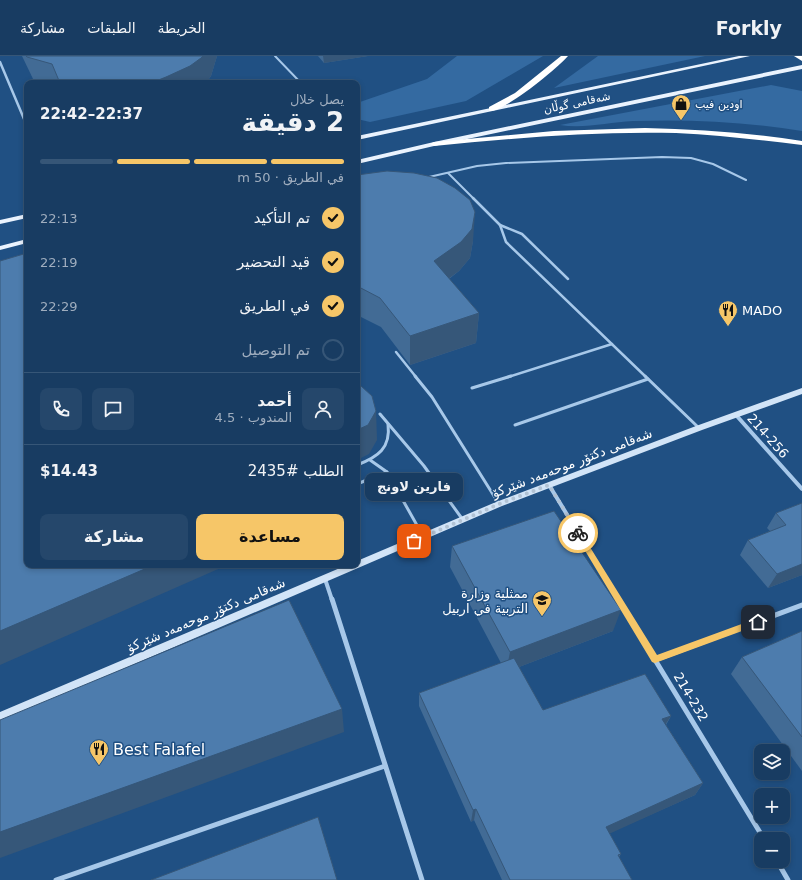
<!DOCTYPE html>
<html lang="ar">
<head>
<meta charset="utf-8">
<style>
  :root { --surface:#183c62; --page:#25476b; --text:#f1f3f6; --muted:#9fadbe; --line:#365677; --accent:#f6c668 }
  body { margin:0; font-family:"DejaVu Sans","Noto Sans Arabic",sans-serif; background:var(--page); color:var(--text); direction:rtl; height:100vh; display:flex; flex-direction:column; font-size:15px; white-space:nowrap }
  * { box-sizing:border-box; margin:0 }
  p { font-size:13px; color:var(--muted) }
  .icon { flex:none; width:22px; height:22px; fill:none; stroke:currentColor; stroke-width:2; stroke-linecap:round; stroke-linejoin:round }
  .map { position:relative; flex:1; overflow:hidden; direction:ltr }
  .drawer { position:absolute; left:24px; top:24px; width:336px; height:488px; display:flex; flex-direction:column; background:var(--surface); border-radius:8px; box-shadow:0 2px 6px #0003,0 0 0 1px var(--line); direction:rtl }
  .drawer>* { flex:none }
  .controls { position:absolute; left:754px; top:688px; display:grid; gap:8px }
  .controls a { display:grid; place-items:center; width:36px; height:36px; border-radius:8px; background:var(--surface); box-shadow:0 2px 6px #0003,0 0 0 1px var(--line); font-size:20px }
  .pin { position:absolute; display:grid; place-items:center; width:34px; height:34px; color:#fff; margin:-17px; border-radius:8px; box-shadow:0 2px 6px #0006 }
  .courier { position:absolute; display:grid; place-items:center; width:40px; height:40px; margin:-20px; border:3px solid #f6c668; border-radius:50%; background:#fff; color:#222; box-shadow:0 1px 5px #0007 }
  .bubble { position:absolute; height:28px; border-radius:8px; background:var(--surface); box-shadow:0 2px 6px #0003,0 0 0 1px var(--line); font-size:13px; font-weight:700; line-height:28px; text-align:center; direction:rtl }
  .head em { font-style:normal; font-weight:700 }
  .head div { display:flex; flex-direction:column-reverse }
  .head { display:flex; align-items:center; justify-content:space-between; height:68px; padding:0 16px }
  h1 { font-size:26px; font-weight:700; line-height:30px }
  .bar { display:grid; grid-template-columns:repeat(4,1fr); gap:6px 4px; align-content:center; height:48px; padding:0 16px }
  .bar i { height:5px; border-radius:3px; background:var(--line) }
  .bar .selected { background:var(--accent) }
  .bar p { grid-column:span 4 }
  .line { display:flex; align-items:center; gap:10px; padding:0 16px; border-top:1px solid var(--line) }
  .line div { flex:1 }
  .round { display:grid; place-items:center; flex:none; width:42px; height:42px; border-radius:8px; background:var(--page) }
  ol { padding:0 16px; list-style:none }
  li { display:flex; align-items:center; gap:12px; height:44px }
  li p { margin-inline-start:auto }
  li .icon { padding:4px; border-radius:50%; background:var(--accent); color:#111; stroke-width:4 }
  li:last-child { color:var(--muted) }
  li i { width:22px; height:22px; border:2px solid var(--line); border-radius:50% }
  .primary-button { display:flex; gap:8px; margin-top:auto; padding:8px 16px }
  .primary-button a { flex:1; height:46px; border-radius:8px; background:var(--accent); color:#111; font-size:16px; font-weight:700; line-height:46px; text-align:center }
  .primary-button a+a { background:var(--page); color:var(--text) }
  header { display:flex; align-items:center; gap:24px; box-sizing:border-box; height:56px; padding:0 20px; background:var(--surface); border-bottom:1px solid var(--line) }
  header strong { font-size:19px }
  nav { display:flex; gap:22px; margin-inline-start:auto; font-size:14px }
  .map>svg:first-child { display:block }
  .green { fill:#346aa1 }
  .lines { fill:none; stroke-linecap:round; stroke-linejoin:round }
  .lane-far2 { stroke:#a7c8e9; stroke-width:2 }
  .lane-far1 { stroke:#a7c8e9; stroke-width:2.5 }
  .lane { stroke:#a7c8e9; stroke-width:3 }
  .street-far2 { stroke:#a7c8e9; stroke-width:2.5 }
  .street-far1 { stroke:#a7c8e9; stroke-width:4 }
  .street { stroke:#a7c8e9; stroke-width:5 }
  .secondary { fill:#d2e4f7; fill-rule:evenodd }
  .primary { fill:#eaf3fe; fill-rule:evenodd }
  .highway { fill:#fff; fill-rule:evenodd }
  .wall { fill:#426b95 }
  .shaded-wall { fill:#365779 }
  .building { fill:#4d7cad; stroke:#365779 }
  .route { fill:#f6c668 }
  .done { stroke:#b1c2d4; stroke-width:4; stroke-dasharray:0 7.2 }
  .labels { text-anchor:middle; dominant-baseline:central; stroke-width:3; stroke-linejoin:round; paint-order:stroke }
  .far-street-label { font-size:11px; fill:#fff; stroke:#205083 }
  .far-poi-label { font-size:11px; fill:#fff; stroke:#205083; text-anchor:start }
  .poi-label { font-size:13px; fill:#fff; stroke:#205083; text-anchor:start }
  .street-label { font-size:13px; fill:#fff; stroke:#205083 }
  .near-poi-label { font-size:16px; fill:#fff; stroke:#205083; text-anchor:start }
</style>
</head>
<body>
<header>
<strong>Forkly</strong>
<nav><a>الخريطة</a><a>الطبقات</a><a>مشاركة</a></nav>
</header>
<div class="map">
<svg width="802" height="824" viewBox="0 0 802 824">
  <rect width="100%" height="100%" fill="#205083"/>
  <g class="green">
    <polygon points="457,0 543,0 466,45 370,66 357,63 357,47 427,23"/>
    <polygon points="598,0 705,0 554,32"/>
    <path d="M771,29L802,35V75C746,66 690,63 633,65C609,66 584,73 560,69Z"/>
  </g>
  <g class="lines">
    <g class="lane-far2">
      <polyline points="275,0 301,27"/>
      <polyline points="448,117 474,143"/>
      <polyline points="429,121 477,110 506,107 662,101 691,102 713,108 746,124"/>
    </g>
    <g class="lane-far1">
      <polyline points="473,142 500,169 506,186 646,321"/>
      <polyline points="500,169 522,178 568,223"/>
      <polyline points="396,296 416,321"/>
      <polyline points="508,321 612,288"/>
    </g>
    <g class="lane">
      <polyline points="415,320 432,341 499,448"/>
      <polyline points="645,320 699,372"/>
      <polyline points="472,332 511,320"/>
      <polyline points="380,358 424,410 463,464"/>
      <polyline points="515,369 648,323"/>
      <polyline points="370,404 387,416 423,480"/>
      <path d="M357,409C378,401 391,392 388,368"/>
      <polyline points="357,428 387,416"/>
    </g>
    <polyline class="street-far2" points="0,6 27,70"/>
    <g class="street-far1">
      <polyline points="736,359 802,433"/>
      <polyline points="549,429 619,544"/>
      <polyline points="325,523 332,544"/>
    </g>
    <g class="street">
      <polyline points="332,543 422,824"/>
      <polyline points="618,543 764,783"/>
      <polyline points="655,604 802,549"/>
      <polyline points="777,805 788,824"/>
      <polyline points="56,824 385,710"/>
    </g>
    <polygon class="secondary" points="802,332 802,338 702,374 502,450 0,666 0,656 347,509 357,509 357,505 496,446 696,370"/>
    <g class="primary">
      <polygon points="739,0 750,0 357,84 357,80"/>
      <polygon points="802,9 802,13 434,90 357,108 357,104 434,86"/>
      <polygon points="27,158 27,162 0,168 0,164"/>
      <polygon points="27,183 27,187 0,194 0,190"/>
    </g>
    <g class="highway">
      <path d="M561,0H568C558,12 503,57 489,55V51L515,37Z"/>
      <polygon points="794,0 802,0 802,5"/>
      <path d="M645,72C698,73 750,77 802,85V89C760,84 718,79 676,77C595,75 514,82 434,90L430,88L434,86L554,75Z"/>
    </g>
  </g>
  <g class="wall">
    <polygon points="22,0 217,0 211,20 206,27 35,27"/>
    <polygon points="318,0 368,0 324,7"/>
    <polygon points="357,119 473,185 470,202 459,215 449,223 479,257 476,287 410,309 381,271 357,259"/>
    <polygon points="802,447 802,519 768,532 740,499 748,484 770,475 767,472 776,457"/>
    <polygon points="452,490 613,575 519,611 543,654 671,660 666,669 703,727 695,739 609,777 621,798 619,801 632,824 502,824 474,764 471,766 419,650 419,637 501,607 450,511"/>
    <polygon points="802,575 802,715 731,618 742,601"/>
  </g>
  <g class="shaded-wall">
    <polygon points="203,0 217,0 211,20 206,27 151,27"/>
    <polygon points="323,0 368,0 324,7"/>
    <polygon points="475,156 473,185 470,202 459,215 433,234 434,205"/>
    <polygon points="479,257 476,287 410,309 410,280"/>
    <polygon points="376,355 377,384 369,398 357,404 357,374"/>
    <polygon points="802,508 802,519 768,532 777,518"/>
    <polygon points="154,509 225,509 225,510 0,609 0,575"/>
    <polygon points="621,554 613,575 506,616 510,596"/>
    <polygon points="342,653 344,676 0,802 0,776"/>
    <polygon points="671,660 663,672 662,663"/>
    <polygon points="703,727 695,739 600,782 606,771"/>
    <polygon points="476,753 474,764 471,766 473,754"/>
  </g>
  <g class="building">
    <polygon points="26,0 203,0 201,2 190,10 166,21 151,27 60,27 52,8 27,1"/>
    <polygon points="387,115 414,117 437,122 455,132 470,144 475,156 472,173 461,186 434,205 479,257 410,280 380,242 357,230 357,119"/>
    <polygon points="27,197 27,509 154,509 0,575 0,205"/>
    <polygon points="357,329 361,330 372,340 376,355 368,369 357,374"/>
    <polygon points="802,447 802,508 777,518 748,484 786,469 776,457"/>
    <polygon points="554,455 621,554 510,596 452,490"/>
    <polygon points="289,544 342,653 0,776 0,664"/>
    <polygon points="802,575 802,681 742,601"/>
    <polygon points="514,602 543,654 645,618 671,660 662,663 703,727 606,771 621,798 618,799 632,824 510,824 476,753 473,754 419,637"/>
    <polygon points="318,761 337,824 151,824"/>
  </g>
  <polygon class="route" points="578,474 580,475 657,599 758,562 761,563 761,568 655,607 652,606 575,478 574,477"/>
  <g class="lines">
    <polyline class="done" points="414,485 499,448 549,429 578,477"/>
  </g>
  <defs>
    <symbol id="shop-pin" viewBox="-11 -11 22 30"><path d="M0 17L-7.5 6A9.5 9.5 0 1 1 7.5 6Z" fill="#f6c668" stroke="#205083"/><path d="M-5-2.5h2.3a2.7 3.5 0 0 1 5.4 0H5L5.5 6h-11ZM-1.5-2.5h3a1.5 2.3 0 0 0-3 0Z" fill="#111"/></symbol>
    <symbol id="restaurant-pin" viewBox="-11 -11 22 30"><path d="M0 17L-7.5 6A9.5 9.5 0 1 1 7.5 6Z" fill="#f6c668" stroke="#205083"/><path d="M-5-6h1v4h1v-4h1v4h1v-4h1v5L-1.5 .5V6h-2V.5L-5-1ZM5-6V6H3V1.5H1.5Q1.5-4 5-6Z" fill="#111"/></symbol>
    <symbol id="university-pin" viewBox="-11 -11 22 30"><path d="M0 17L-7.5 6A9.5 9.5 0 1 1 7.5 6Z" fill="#f6c668" stroke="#205083"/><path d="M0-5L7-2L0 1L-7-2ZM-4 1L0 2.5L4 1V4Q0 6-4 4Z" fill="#111"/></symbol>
  </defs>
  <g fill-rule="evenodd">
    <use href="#shop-pin" x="670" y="37" width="22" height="30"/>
    <use href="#restaurant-pin" x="717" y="243" width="22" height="30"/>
    <use href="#university-pin" x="531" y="533" width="22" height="30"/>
    <use href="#restaurant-pin" x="88" y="682" width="22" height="30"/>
  </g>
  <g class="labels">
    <g class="far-street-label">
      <text transform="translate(577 47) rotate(-12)">شەقامی گوڵان</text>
    </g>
    <g class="far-poi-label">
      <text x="695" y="48">اودين فيب</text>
    </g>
    <g class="poi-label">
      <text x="742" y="254">MADO</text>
      <text x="528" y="537" text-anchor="end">ممثلية وزارة<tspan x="528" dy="15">التربية في اربيل</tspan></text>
    </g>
    <g class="street-label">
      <text transform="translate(768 380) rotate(48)">214-256</text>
      <text transform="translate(572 407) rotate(-21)">شەقامی دکتۆر موحەمەد شێرکۆ</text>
      <text transform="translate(206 559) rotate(-23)">شەقامی دکتۆر موحەمەد شێرکۆ</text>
      <text transform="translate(691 641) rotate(59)">214-232</text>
    </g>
    <g class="near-poi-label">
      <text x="113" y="693">Best Falafel</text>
    </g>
  </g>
</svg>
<div class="controls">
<a><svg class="icon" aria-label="layers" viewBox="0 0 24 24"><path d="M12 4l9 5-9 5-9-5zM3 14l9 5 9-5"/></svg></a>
<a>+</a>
<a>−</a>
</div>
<div class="pin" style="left:414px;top:485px;background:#ea580c"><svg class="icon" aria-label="bag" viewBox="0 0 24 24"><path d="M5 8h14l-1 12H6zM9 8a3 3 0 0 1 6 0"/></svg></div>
<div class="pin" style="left:758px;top:566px;background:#1f2937"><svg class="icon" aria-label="home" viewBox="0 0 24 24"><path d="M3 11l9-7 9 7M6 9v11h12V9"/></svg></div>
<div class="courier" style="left:578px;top:477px"><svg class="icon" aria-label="bike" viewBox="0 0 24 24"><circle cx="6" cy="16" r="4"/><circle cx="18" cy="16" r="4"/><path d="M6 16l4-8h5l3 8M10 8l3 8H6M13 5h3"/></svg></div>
<div class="bubble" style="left:365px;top:417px;width:98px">فارین لاونج</div>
<section class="drawer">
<div class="head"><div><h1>2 دقيقة</h1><p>يصل خلال</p></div><em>22:37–22:42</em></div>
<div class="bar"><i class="selected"></i><i class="selected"></i><i class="selected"></i><i></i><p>في الطريق · 50 m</p></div>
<ol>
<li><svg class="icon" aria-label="check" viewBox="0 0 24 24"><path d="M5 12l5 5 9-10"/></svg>تم التأكيد<p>22:13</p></li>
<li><svg class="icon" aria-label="check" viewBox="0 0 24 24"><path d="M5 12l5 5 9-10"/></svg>قيد التحضير<p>22:19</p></li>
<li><svg class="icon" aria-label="check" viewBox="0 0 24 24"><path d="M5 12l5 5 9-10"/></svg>في الطريق<p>22:29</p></li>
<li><i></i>تم التوصيل</li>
</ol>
<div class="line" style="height:72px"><a class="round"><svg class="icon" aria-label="person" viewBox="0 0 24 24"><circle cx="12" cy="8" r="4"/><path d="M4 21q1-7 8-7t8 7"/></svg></a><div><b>أحمد</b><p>المندوب · 4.5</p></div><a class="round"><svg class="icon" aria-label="chat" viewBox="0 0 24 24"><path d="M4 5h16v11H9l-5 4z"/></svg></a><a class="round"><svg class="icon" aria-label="phone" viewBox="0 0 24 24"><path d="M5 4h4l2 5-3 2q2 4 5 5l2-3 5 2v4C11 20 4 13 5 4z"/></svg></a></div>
<div class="line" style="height:52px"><div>الطلب #2435</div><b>$14.43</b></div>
<div class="primary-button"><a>مساعدة</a><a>مشاركة</a></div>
</section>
</div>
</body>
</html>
